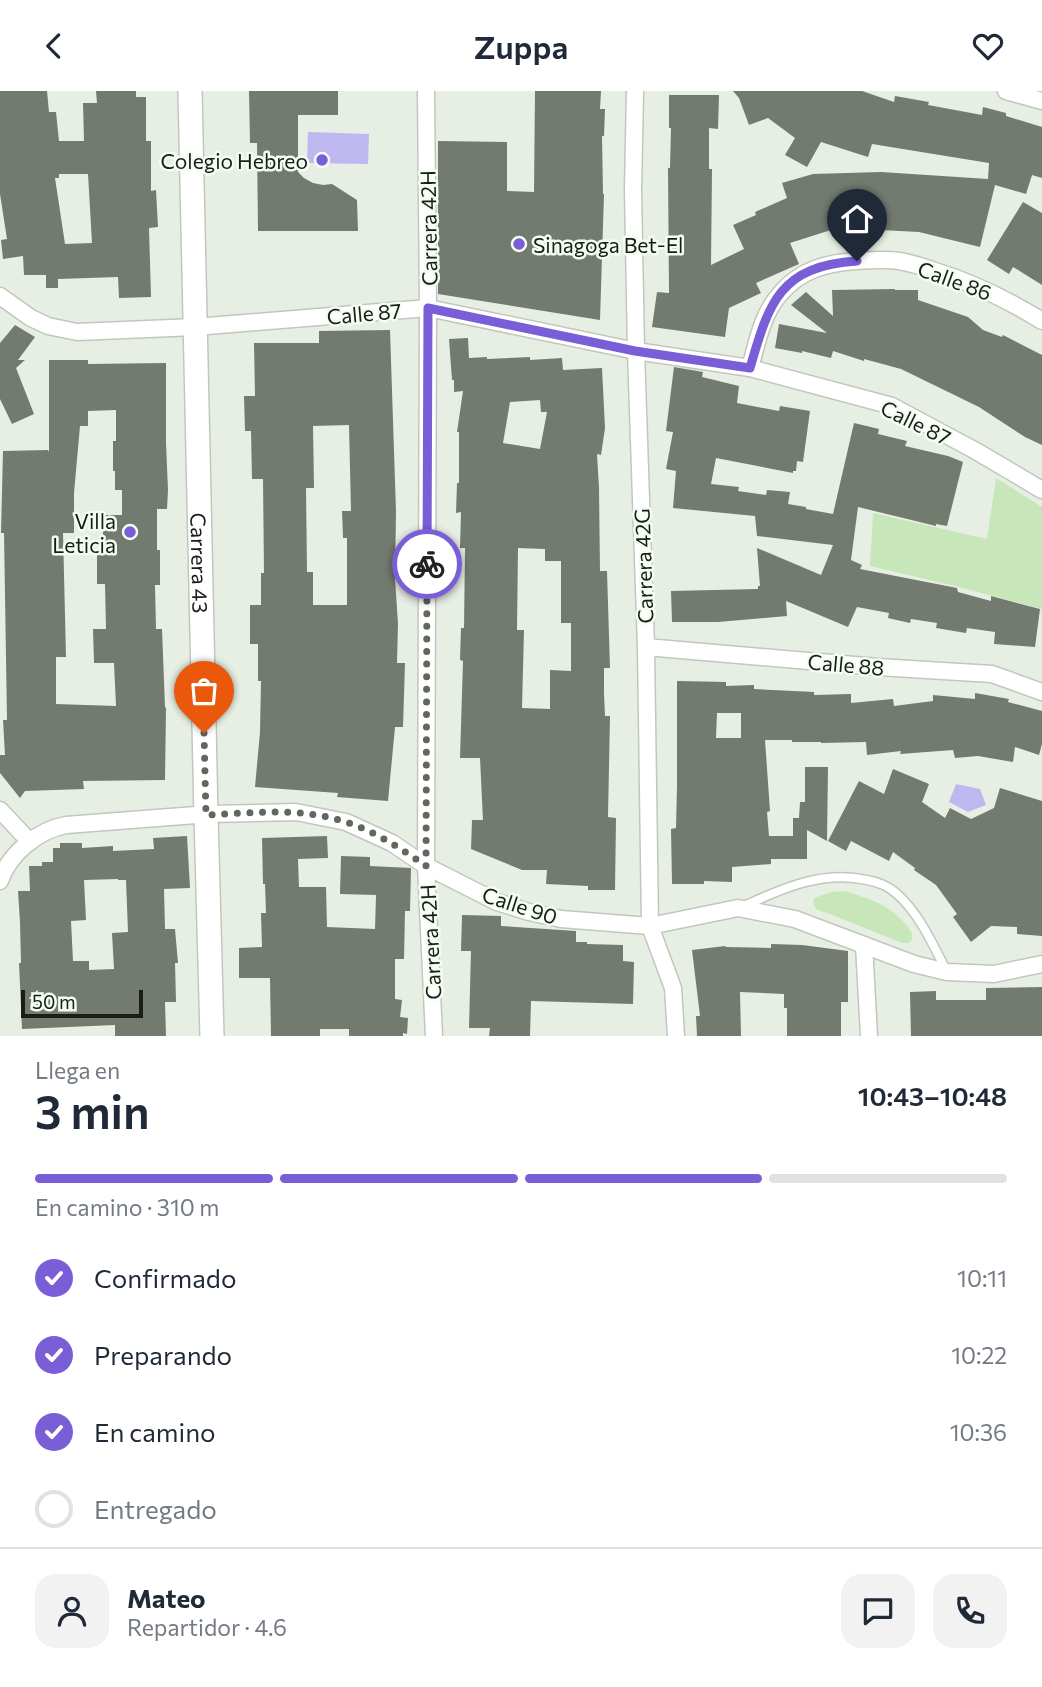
<!DOCTYPE html>
<html lang="es">
<head>
<meta charset="utf-8">
<style>
  :root { --surface:#fff; --page:#f2f2f3; --text:#1f2937; --muted:#747a83; --line:#e0e1e3; --accent:#7a5ed8 }
  body { margin:0; font-family:Commissioner,sans-serif; background:var(--page); color:var(--text); height:100vh; display:flex; flex-direction:column; font-size:26px; white-space:nowrap }
  * { box-sizing:border-box; margin:0 }
  p { font-size:23px; color:var(--muted) }
  .icon { flex:none; width:38px; height:38px; fill:none; stroke:currentColor; stroke-width:2; stroke-linecap:round; stroke-linejoin:round }
  .map { position:relative; height:945px; overflow:hidden }
  .details { display:flex; flex-direction:column; background:var(--surface); flex:1 }
  .details>* { flex:none }
  .scale { position:absolute; left:21px; bottom:18px; width:122px; box-sizing:border-box; padding-left:7px; border:4px solid #191c18; border-top:0; font-size:19px; line-height:24px; white-space:nowrap; color:#191c18; -webkit-text-stroke:5px #f4fdf1; paint-order:stroke }
  .pin { position:absolute; display:grid; place-items:center; width:60px; height:60px; color:#fff; margin:-72px -30px; border-radius:50% 50% 50% 0; rotate:-45deg; box-shadow:0 0 7px #0007 }
  .pin .icon { rotate:45deg }
  .courier { position:absolute; display:grid; place-items:center; width:70px; height:70px; margin:-35px; border:5px solid #7a5ed8; border-radius:50%; background:#fff; color:#222; box-shadow:0 2px 9px #0007 }
  .head em { font-style:normal; font-weight:600 }
  .head div { display:flex; flex-direction:column-reverse }
  .head { display:flex; align-items:center; justify-content:space-between; height:119px; padding:0 35px }
  h1 { font-size:46px; font-weight:600; line-height:52px }
  .bar { display:grid; grid-template-columns:repeat(4,1fr); gap:10px 7px; align-content:center; height:84px; padding:0 35px }
  .bar i { height:9px; border-radius:5px; background:var(--line) }
  .bar .active { background:var(--accent) }
  .bar p { grid-column:span 4 }
  .line { display:flex; align-items:center; gap:18px; padding:0 35px; border-top:2px solid var(--line) }
  .line div { flex:1 }
  .round { display:grid; place-items:center; flex:none; width:74px; height:74px; border-radius:21px; background:var(--page) }
  ol { padding:0 35px; list-style:none }
  li { display:flex; align-items:center; gap:21px; height:77px }
  li p { margin-inline-start:auto }
  li .icon { padding:7px; border-radius:50%; background:var(--accent); color:#fff; stroke-width:4 }
  li:last-child { color:var(--muted) }
  li i { width:38px; height:38px; border:4px solid var(--line); border-radius:50% }
  header { display:flex; justify-content:space-between; align-items:center; height:91px; padding:0 35px; background:var(--surface); font-size:32px; font-weight:600 }
  .map>svg:first-child { display:block }
  .green { fill:#c7e7bb }
  .water { fill:#beb7f0 }
  .building { fill:#737a70; fill-rule:evenodd }
  .lines { fill:none; stroke-linecap:round; stroke-linejoin:round }
  .lane-casing { stroke:#c0c8bd; stroke-width:11 }
  .street-casing { stroke:#c0c8bd; stroke-width:19 }
  .secondary-casing { stroke:#c0c8bd; stroke-width:26 }
  .lane { stroke:#fff; stroke-width:8 }
  .street { stroke:#fff; stroke-width:16 }
  .secondary { stroke:#fff; stroke-width:23 }
  .done { stroke:#61665f; stroke-width:7; stroke-dasharray:0 12.6 }
  .route { stroke:#7a5ed8; stroke-width:9 }
  .poi-dot { fill:#7a5ed8; stroke:#f4fdf1; stroke-width:2.5 }
  .labels { text-anchor:middle; dominant-baseline:central; stroke-width:5; stroke-linejoin:round; paint-order:stroke }
  .poi-label { font-size:21px; fill:#191c18; stroke:#f4fdf1; text-anchor:end }
  .street-label { font-size:21px; fill:#191c18; stroke:#f4fdf1 }
</style>
</head>
<body>
<header><svg class="icon" aria-label="back" viewBox="0 0 24 24"><path d="M15 5l-7 7 7 7"/></svg>Zuppa<svg class="icon" aria-label="heart" viewBox="0 0 24 24"><path d="M12 20l-8-8c-3-5 5-10 8-4 3-6 11-1 8 4z"/></svg></header>
<div class="map">
<svg width="1042" height="945" viewBox="0 0 1042 945">
  <rect width="100%" height="100%" fill="#e7efe4"/>
  <g class="green">
    <polygon points="996,387 1042,416 1042,518 959,496 870,475 873,422 987,448"/>
    <path d="M846,800C874,810 895,815 912,842V848L909,852H902L830,823L817,819L813,812L814,807L831,801Z"/>
  </g>
  <g class="water">
    <polygon points="308,41 369,43 368,73 307,72"/>
    <polygon points="956,693 980,698 986,714 968,721 949,711"/>
  </g>
  <g class="building">
    <path d="M0,0H47L49,21H56L59,50H84L83,12H97L96,0H136V6H146V50H151V100L156,99L158,136L149,137L151,206L119,207L118,186L58,188V197H46V184H24L23,165L3,168L1,149L7,148L0,103ZM59,83H88L92,152L65,153L55,87H59Z"/>
    <polygon points="249,0 338,0 338,24 298,24 298,81 304,87 313,92 323,94 332,93 357,109 358,140 258,140 257,52 250,52"/>
    <polygon points="535,0 601,0 600,18 605,18 604,45 602,45 603,103 604,103 600,229 438,203 438,50 507,51 507,100 534,101"/>
    <polygon points="733,0 862,0 894,11 895,5 929,11 928,14 982,24 983,16 1006,22 1006,25 1042,36 1042,87 1032,84 1026,103 995,94 980,156 919,141 861,138 831,139 790,152 799,173 756,192 761,202 729,217 725,246 652,236 657,201 669,202 668,77 670,77 671,37 669,37 669,4 719,4 718,38 709,37 709,78 712,78 711,174 744,158 733,134 756,124 755,121 787,107 782,92 813,83 881,81 988,88 989,72 872,53 868,66 821,51 807,76 785,64 795,47 768,27 749,34 739,7"/>
    <polygon points="1023,111 1042,122 1042,194 1013,176 1009,183 987,169"/>
    <polygon points="895,198 895,199 918,199 918,209 968,226 983,239 1002,246 1003,244 1042,264 1042,354 1025,346 979,316 901,278 864,268 864,270 833,260 831,267 802,260 802,262 775,257 779,233 827,242 791,214 806,201 833,225 832,199"/>
    <polygon points="15,234 35,246 18,269 25,269 16,277 34,323 12,333 0,308 0,252"/>
    <path d="M390,239L396,420L395,487L398,533L397,572H405L403,636H395L388,710L337,706L338,702L255,696L260,641L261,590H258V553H250V514H261V482H264L263,388H252L251,340H245L244,305H255L254,252H319V240ZM349,334L351,420H342L343,447H347V514H313V481H307L306,397H314L313,335Z"/>
    <path d="M468,247L469,267L487,266V268L530,266V269L562,267L563,279L602,277L605,337L601,364L597,363L599,397L600,480H607L610,577H604V602L605,625H610L608,726L616,727L615,799H588V795L546,793L547,779H522L471,758L472,729H483L480,667H460L463,570L460,569L461,537H464L465,457H460L461,421L456,422L457,392H459V341H457L463,300L454,301V289H452L449,248ZM540,309L541,321H547L540,358L503,352L510,311ZM518,457L545,458V470H561V532H571V580L550,579V618L522,617L524,539H517Z"/>
    <path d="M49,269H88V273L166,272V352L168,399L167,418H157V459H160V494H155L156,538H162L165,616L166,617L165,689L83,690L84,698L25,700L20,707L0,682V664H5L3,629H7L4,442H1L3,360L48,359L49,361ZM116,319V350H113V380H115V399H122V424H103V461H97V493H105L106,538H93L94,572H114L116,615L56,613V566H66L63,442H74V402L80,335H88V320Z"/>
    <polygon points="674,276 703,281 702,286 739,295 737,312 779,320 780,315 810,320 803,371 797,370 796,380 793,380 793,382 716,367 711,393 739,396 738,400 766,404 767,399 790,401 788,413 806,416 806,418 833,423 854,332 879,338 878,343 907,350 905,355 948,365 963,371 947,435 936,433 936,435 858,416 851,469 862,474 860,478 957,497 958,501 991,510 991,505 1040,518 1035,556 994,553 995,541 967,537 966,542 936,537 937,532 911,528 910,532 888,527 889,522 857,516 848,536 786,510 787,525 718,531 672,531 671,500 758,498 758,495 760,495 757,457 821,484 833,454 757,445 755,425 673,417 676,380 666,378 673,341 666,340"/>
    <path d="M677,590L726,591V595L754,594V598L814,601V604L851,603V612L893,608L894,615L933,610V604L975,608V602L1009,608L1008,611L1042,620V653L1039,664L1015,656L1013,671L978,665L955,667L953,659L900,663L901,660L867,664L866,651L821,652V651H792V649H765L770,720L767,721L769,745H793V727H799L800,711H805V676H828L827,750L807,739V768H771V773L732,776V791L704,790V793H672L671,738L676,737L677,695ZM717,622H741V647H716Z"/>
    <polygon points="893,678 929,693 922,711 945,727 950,717 971,728 994,717 1000,697 1042,710 1042,845 1017,843 1017,836 991,835 971,851 953,826 957,823 936,794 914,779 915,777 893,761 889,770 851,750 846,760 828,750 859,690 884,703"/>
    <path d="M187,745L190,797L164,798L165,838H175L178,872H175L176,911H165L166,945H115V934L22,938L19,872H21L20,831L18,800H30L29,775H42V771H53V757H60V752H82V757L113,755V760L154,758L153,747ZM118,788V789H126L128,841L112,842L114,878L89,879V870H73L71,830L86,829L84,789Z"/>
    <polygon points="327,745 328,767 298,768 299,796 326,796 327,836 375,838 376,804 340,803 341,765 370,766 370,775 411,777 410,820 405,820 404,868 395,868 395,908 402,909 400,926 408,927 407,943 403,942 403,945 349,945 349,938 320,938 320,945 271,945 270,887 239,887 239,857 262,856 261,822 266,822 265,793 263,793 262,747"/>
    <polygon points="462,824 501,825 501,835 576,840 576,851 587,851 587,853 623,854 623,870 634,871 633,913 531,910 530,945 489,945 490,937 469,937 471,860 461,860"/>
    <polygon points="771,853 802,854 848,860 848,911 841,911 841,945 787,945 787,917 784,917 784,903 740,901 741,945 697,945 696,925 700,925 692,859 725,855 726,856 771,857"/>
    <polygon points="1042,896 1042,945 911,945 910,901 936,900 936,909 986,909 986,897"/>
  </g>
  <g class="lines">
    <defs>
      <path id="lane" d="M744,815C783,797 823,779 867,789C878,791 888,795 896,802C919,822 932,852 946,879"/>
      <g id="street">
        <polyline points="426,0 428,217 426,775 434,945"/>
        <polyline points="635,0 633,99 636,260 646,556 650,835 673,897 676,945"/>
        <polyline points="1006,0 1042,10"/>
        <polyline points="0,205 31,227 48,235 77,241 195,236 428,217 636,260 750,277 892,315 976,360 1042,399"/>
        <path d="M750,277C757,252 762,223 780,203C800,179 826,172 856,170C870,169 885,168 899,170C912,172 924,176 935,180C974,192 1008,209 1042,230"/>
        <polyline points="646,556 878,576 992,583 1042,601"/>
        <polyline points="0,719 30,751"/>
        <path d="M0,790C9,763 38,739 66,734L209,723L296,721L346,731L392,752L426,775L497,811L529,821L561,828L650,835L738,817L795,828L914,873L947,881L994,883L1042,873"/>
        <polyline points="864,854 869,945"/>
      </g>
      <g id="secondary">
        <path id="s1" d="M190,0L206,724L212,945"/>
      </g>
    </defs>
    <use href="#lane" class="lane-casing"/>
    <use href="#street" class="street-casing"/>
    <use href="#secondary" class="secondary-casing"/>
    <use href="#lane" class="lane"/>
    <use href="#street" class="street"/>
    <use href="#secondary" class="secondary"/>
  </g>
  <g class="lines">
    <path class="done" d="M204,642L206,724C252,722 301,716 346,731C375,740 401,758 426,775L427,473"/>
    <path class="route" d="M427,473L428,217L635,260L750,277C769,211 780,175 857,170"/>
  </g>
  <g class="poi-dot">
    <circle cx="322" cy="69" r="7"/>
    <circle cx="519" cy="153" r="7"/>
    <circle cx="130" cy="441" r="7"/>
  </g>
  <g class="labels">
    <g class="poi-label">
      <text x="308" y="69">Colegio Hebreo</text>
      <text x="533" y="153" text-anchor="start">Sinagoga Bet-El</text>
      <text x="116" y="429">Villa<tspan x="116" dy="24">Leticia</tspan></text>
    </g>
    <g class="street-label">
      <text transform="translate(428 137) rotate(-91)">Carrera 42H</text>
      <text transform="translate(955 189) rotate(20)">Calle 86</text>
      <text transform="translate(364 222) rotate(-5)">Calle 87</text>
      <text transform="translate(916 331) rotate(26)">Calle 87</text>
      <text stroke="none"><textPath href="#s1" startOffset="472">Carrera 43</textPath></text>
      <text transform="translate(643 475) rotate(-92)">Carrera 42G</text>
      <text transform="translate(846 573) rotate(5)">Calle 88</text>
      <text transform="translate(520 814) rotate(18)">Calle 90</text>
      <text transform="translate(430 851) rotate(-93)">Carrera 42H</text>
    </g>
  </g>
</svg>
<div class="scale">50 m</div>
<div class="pin" style="left:204px;top:642px;background:#ea580c"><svg class="icon" aria-label="bag" viewBox="0 0 24 24"><path d="M5 8h14l-1 12H6zM9 8a3 3 0 0 1 6 0"/></svg></div>
<div class="pin" style="left:857px;top:170px;background:#1f2937"><svg class="icon" aria-label="home" viewBox="0 0 24 24"><path d="M3 11l9-7 9 7M6 9v11h12V9"/></svg></div>
<div class="courier" style="left:427px;top:473px"><svg class="icon" aria-label="bike" viewBox="0 0 24 24"><circle cx="6" cy="16" r="4"/><circle cx="18" cy="16" r="4"/><path d="M6 16l4-8h5l3 8M10 8l3 8H6M13 5h3"/></svg></div>
</div>
<section class="details">
<div class="head"><div><h1>3 min</h1><p>Llega en</p></div><em>10:43–10:48</em></div>
<div class="bar"><i class="active"></i><i class="active"></i><i class="active"></i><i></i><p>En camino · 310 m</p></div>
<ol>
<li><svg class="icon" aria-label="check" viewBox="0 0 24 24"><path d="M5 12l5 5 9-10"/></svg>Confirmado<p>10:11</p></li>
<li><svg class="icon" aria-label="check" viewBox="0 0 24 24"><path d="M5 12l5 5 9-10"/></svg>Preparando<p>10:22</p></li>
<li><svg class="icon" aria-label="check" viewBox="0 0 24 24"><path d="M5 12l5 5 9-10"/></svg>En camino<p>10:36</p></li>
<li><i></i>Entregado</li>
</ol>
<div class="line" style="height:126px"><a class="round"><svg class="icon" aria-label="person" viewBox="0 0 24 24"><circle cx="12" cy="8" r="4"/><path d="M4 21q1-7 8-7t8 7"/></svg></a><div><b>Mateo</b><p>Repartidor · 4.6</p></div><a class="round"><svg class="icon" aria-label="chat" viewBox="0 0 24 24"><path d="M4 5h16v11H9l-5 4z"/></svg></a><a class="round"><svg class="icon" aria-label="phone" viewBox="0 0 24 24"><path d="M5 4h4l2 5-3 2q2 4 5 5l2-3 5 2v4C11 20 4 13 5 4z"/></svg></a></div>
</section>
</body>
</html>
